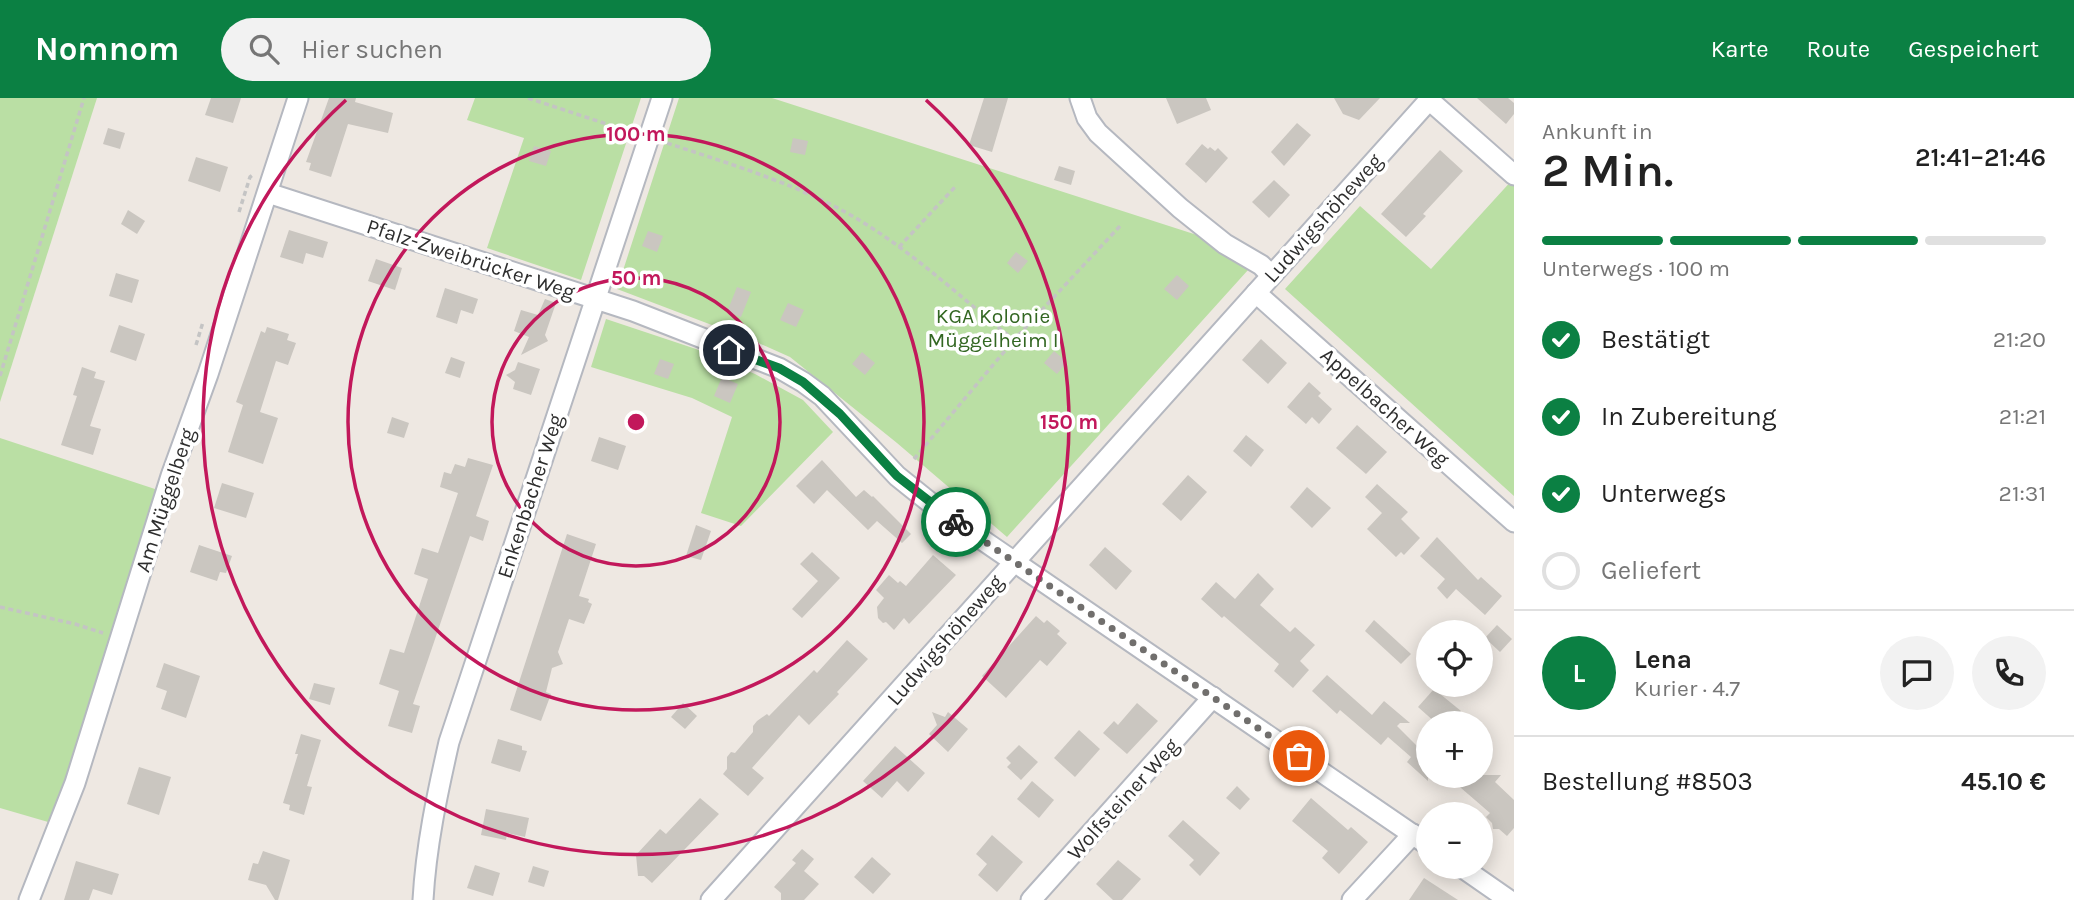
<!DOCTYPE html>
<html lang="de">
<head>
<meta charset="utf-8">
<style>
  :root { --surface:#fff; --page:#f2f2f2; --text:#222; --muted:#767676; --line:#e0e0e0; --accent:#0b8043 }
  body { margin:0; font-family:Karla,sans-serif; background:var(--page); color:var(--text); height:100vh; display:flex; flex-direction:column; font-size:26px; white-space:nowrap }
  * { box-sizing:border-box; margin:0 }
  p { font-size:23px; color:var(--muted) }
  .icon { flex:none; width:38px; height:38px; fill:none; stroke:currentColor; stroke-width:2; stroke-linecap:round; stroke-linejoin:round }
  .map { position:relative; flex:1; overflow:hidden }
  .drawer { display:flex; flex-direction:column; background:var(--surface); width:560px }
  .drawer>* { flex:none }
  .tools { position:absolute; left:1416px; top:522px; display:grid; gap:14px }
  .tools a { display:grid; place-items:center; width:77px; height:77px; border-radius:50%; background:var(--surface); box-shadow:0 4px 18px #0003; font-size:35px }
  .pin { position:absolute; display:grid; place-items:center; width:60px; height:60px; color:#fff; margin:-30px; border:4px solid #fff; border-radius:50%; box-shadow:0 2px 7px #0007 }
  .courier { position:absolute; display:grid; place-items:center; width:70px; height:70px; margin:-35px; border:5px solid #0b8043; border-radius:50%; background:#fff; color:#222; box-shadow:0 2px 9px #0007 }
  .headline em { font-style:normal; font-weight:600 }
  .headline div { display:flex; flex-direction:column-reverse }
  .headline { display:flex; align-items:center; justify-content:space-between; height:119px; padding:0 28px }
  h1 { font-size:46px; font-weight:600; line-height:52px }
  .bar { display:grid; grid-template-columns:repeat(4,1fr); gap:10px 7px; align-content:center; height:84px; padding:0 28px }
  .bar i { height:9px; border-radius:5px; background:var(--line) }
  .bar .current { background:var(--accent) }
  .bar p { grid-column:span 4 }
  .line { display:flex; align-items:center; gap:18px; padding:0 28px; border-top:2px solid var(--line) }
  .line div { flex:1 }
  .round { display:grid; place-items:center; flex:none; width:74px; height:74px; border-radius:37px; background:var(--page) }
  ol { padding:0 28px; list-style:none }
  li { display:flex; align-items:center; gap:21px; height:77px }
  li p { margin-inline-start:auto }
  li .icon { padding:7px; border-radius:50%; background:var(--accent); color:#fff; stroke-width:4 }
  li:last-child { color:var(--muted) }
  li i { width:38px; height:38px; border:4px solid var(--line); border-radius:50% }
  header { display:flex; align-items:center; gap:42px; box-sizing:border-box; height:98px; padding:0 35px; background:var(--accent); color:#fff }
  header strong { font-size:33px }
  nav { display:flex; gap:38px; margin-inline-start:auto; font-size:24px }
  .search { width:490px; height:63px; background:var(--page); display:flex; align-items:center; gap:18px; box-sizing:border-box; padding:0 24px; border-radius:38px; color:var(--muted); font-size:26px }
  main { display:flex; flex:1; min-height:0 }
  .map>svg:first-child { display:block }
  .green { fill:#badfa4 }
  .building { fill:#cac6c0 }
  .lines { fill:none; stroke-linecap:round; stroke-linejoin:round }
  .minor-casing { stroke:#b5b8c0; stroke-width:23 }
  .path { stroke:#c4c4c4; stroke-width:3.5; stroke-dasharray:5 3.5; stroke-linecap:butt }
  .minor { stroke:#fff; stroke-width:19 }
  .done { stroke:#716f6d; stroke-width:7; stroke-dasharray:0 12.6 }
  .route { stroke:#0b8043; stroke-width:9 }
  .ring { fill:none; stroke:#c2185b; stroke-width:3.5 }
  .labels { text-anchor:middle; dominant-baseline:central; stroke-width:7; stroke-linejoin:round; paint-order:stroke }
  .street-label { font-size:21px; fill:#2e2e2e; stroke:#fff }
  .park-label { font-size:21px; fill:#336722; stroke:#fff }
  .centre { fill:#c2185b; stroke:#fff; stroke-width:3.5 }
  .ring-label { font-size:21px; text-anchor:middle; font-weight:bold; fill:#c2185b; stroke:#fff; stroke-width:7; stroke-linejoin:round; paint-order:stroke }
</style>
</head>
<body>
<header>
<strong>Nomnom</strong>
<div class="search"><svg class="icon" aria-label="search" viewBox="0 0 24 24"><circle cx="10" cy="10" r="6"/><path d="M15 15l6 6"/></svg>Hier suchen</div>
<nav><a>Karte</a><a>Route</a><a>Gespeichert</a></nav>
</header>
<main>
<div class="map">
<svg width="1514" height="802" viewBox="0 0 1514 802">
  <rect width="100%" height="100%" fill="#eee8e2"/>
  <g class="green">
    <polygon points="0,0 97,0 0,304"/>
    <polygon points="475,0 641,0 581,182 487,150 524,40 467,22"/>
    <polygon points="679,0 772,0 1197,137 1248,172 1007,439 897,345 790,259 754,243 617,191"/>
    <polygon points="1514,80 1514,398 1285,191 1360,108 1431,171"/>
    <polygon points="606,221 696,251 755,276 803,302 833,334 741,428 701,415 732,319 692,300 591,269"/>
    <polygon points="0,340 161,393 55,726 0,710"/>
  </g>
  <g class="building">
    <polygon points="211,0 241,0 233,25 205,17"/>
    <polygon points="329,0 356,0 355,4 393,15 388,35 348,26 331,79 309,72 311,65 306,64"/>
    <polygon points="984,0 1008,0 992,54 969,47"/>
    <polygon points="1166,0 1206,0 1211,12 1177,26"/>
    <polygon points="1334,0 1380,0 1359,22 1343,16"/>
    <polygon points="1477,0 1508,0 1514,5 1514,16 1506,26"/>
    <polygon points="1297,25 1311,37 1284,68 1271,54"/>
    <polygon points="108,30 125,35 120,51 103,46"/>
    <polygon points="793,40 808,43 805,57 790,54"/>
    <polygon points="1202,46 1208,51 1210,49 1215,53 1218,50 1228,60 1206,85 1185,66"/>
    <polygon points="534,48 551,53 546,68 529,63"/>
    <polygon points="1440,52 1463,73 1423,116 1426,118 1406,139 1381,116"/>
    <polygon points="196,59 228,69 220,94 188,83"/>
    <polygon points="1059,68 1075,73 1071,87 1054,82"/>
    <polygon points="1274,82 1290,97 1269,120 1252,104"/>
    <polygon points="128,112 145,123 137,136 121,126"/>
    <polygon points="289,132 328,144 323,160 306,155 303,166 280,159"/>
    <polygon points="648,133 663,138 657,154 642,148"/>
    <polygon points="1016,154 1028,163 1018,175 1007,165"/>
    <polygon points="376,161 402,170 395,192 368,183"/>
    <polygon points="116,175 139,182 132,205 109,198"/>
    <polygon points="1177,177 1189,188 1177,202 1164,191"/>
    <polygon points="737,189 751,194 741,219 727,214"/>
    <polygon points="445,190 478,201 473,216 461,212 457,226 436,219"/>
    <polygon points="545,201 556,205 545,237 548,243 521,257 529,239 514,233 521,212 538,217"/>
    <polygon points="788,205 804,212 796,229 780,222"/>
    <polygon points="119,227 145,236 136,263 110,254"/>
    <polygon points="267,229 289,236 287,242 296,245 288,267 276,263 260,314 278,320 263,366 228,354 243,307 236,304 261,233 265,235"/>
    <polygon points="1261,241 1287,265 1268,286 1242,262"/>
    <polygon points="1054,253 1067,264 1057,276 1044,265"/>
    <polygon points="862,254 875,265 865,277 852,266"/>
    <polygon points="451,259 465,264 460,280 445,275"/>
    <polygon points="660,261 674,266 668,281 654,276"/>
    <polygon points="518,264 540,271 531,297 513,291 515,284 506,277 515,272"/>
    <polygon points="82,269 96,274 94,280 105,283 90,328 101,331 93,357 61,347 77,298 73,297"/>
    <polygon points="722,279 738,286 730,305 714,298"/>
    <polygon points="1309,284 1321,295 1318,298 1332,311 1319,326 1312,319 1306,326 1287,309"/>
    <polygon points="392,319 409,325 404,340 387,335"/>
    <polygon points="1357,327 1387,354 1366,376 1336,350"/>
    <polygon points="1246,337 1264,352 1251,369 1233,353"/>
    <polygon points="599,339 626,348 618,372 591,363"/>
    <polygon points="468,360 493,367 476,418 489,423 483,443 470,438 413,606 420,608 412,635 388,628 399,593 379,586 390,551 404,555 428,481 414,476 422,450 438,455 458,395 440,389 444,374 451,376 455,366 465,369"/>
    <polygon points="822,362 856,399 864,392 872,399 873,398 911,436 902,445 877,423 868,432 827,392 814,406 796,388"/>
    <polygon points="1188,377 1207,394 1181,423 1162,406"/>
    <polygon points="222,385 254,395 246,420 214,410"/>
    <polygon points="1377,386 1408,414 1401,421 1420,440 1404,457 1401,454 1396,459 1367,431 1382,415 1365,399"/>
    <polygon points="1307,389 1331,410 1312,430 1290,409"/>
    <polygon points="696,427 711,433 701,462 686,458"/>
    <polygon points="567,436 596,446 579,498 589,501 588,504 592,506 584,526 569,521 558,554 563,566 552,570 546,594 551,596 541,623 510,612"/>
    <polygon points="1437,439 1478,482 1481,479 1502,498 1485,517 1456,491 1447,501 1437,490 1445,481 1420,458"/>
    <polygon points="199,447 232,458 226,475 220,474 217,483 190,474"/>
    <polygon points="1105,449 1132,473 1116,492 1089,467"/>
    <polygon points="812,454 840,480 802,520 792,511 818,483 800,466"/>
    <polygon points="933,457 956,477 909,526 904,520 894,532 886,524 883,525 878,520 877,509 884,500 876,492 889,477 898,485 900,483 906,488"/>
    <polygon points="1258,475 1274,491 1260,507 1290,534 1295,529 1315,547 1300,563 1309,572 1293,590 1274,573 1279,566 1224,518 1222,520 1201,501 1216,484 1235,501"/>
    <polygon points="1036,518 1044,525 1047,522 1060,533 1057,536 1067,545 1047,568 1040,562 1006,600 982,578"/>
    <polygon points="1374,522 1411,556 1401,566 1365,533"/>
    <polygon points="1497,527 1512,541 1500,554 1485,540"/>
    <polygon points="847,542 868,561 837,594 839,596 809,627 799,617 752,670 764,680 748,698 723,676 727,671 727,659 731,654 735,655 753,634 753,628 757,623 767,616 769,618 814,572 817,575"/>
    <polygon points="164,565 200,578 186,620 161,611 167,593 156,589"/>
    <polygon points="1327,577 1372,617 1384,603 1410,625 1400,625 1397,628 1419,650 1428,640 1428,683 1407,664 1411,659 1388,639 1381,647 1340,612 1337,616 1312,593"/>
    <polygon points="314,585 335,590 330,607 309,601"/>
    <polygon points="1434,591 1461,613 1450,625 1436,625 1418,609"/>
    <polygon points="683,605 697,618 685,631 671,619"/>
    <polygon points="1137,605 1158,623 1127,656 1103,635 1114,623 1118,627"/>
    <polygon points="932,614 945,619 948,614 968,631 948,654 929,636 937,627"/>
    <polygon points="1079,632 1100,651 1075,679 1054,660"/>
    <polygon points="301,636 321,642 307,688 312,689 304,717 289,712 290,707 283,705 298,656 295,656"/>
    <polygon points="498,641 522,648 522,652 527,653 520,674 491,665"/>
    <polygon points="1019,647 1038,664 1021,682 1007,669 1011,665 1006,660"/>
    <polygon points="895,648 925,675 908,694 897,683 882,700 863,683"/>
    <polygon points="139,669 171,679 159,717 127,706"/>
    <polygon points="1446,677 1501,677 1495,684 1514,702 1514,730 1507,738 1499,731 1493,731 1492,725 1486,719 1490,715"/>
    <polygon points="1032,683 1054,702 1039,720 1017,701"/>
    <polygon points="1237,688 1250,701 1240,712 1226,700"/>
    <polygon points="700,700 719,716 652,785 644,778 638,778 636,757 660,731 666,736"/>
    <polygon points="1311,700 1348,732 1351,729 1368,744 1339,776 1322,760 1328,753 1292,723"/>
    <polygon points="486,711 529,720 525,739 507,735 506,742 481,737"/>
    <polygon points="1183,722 1220,755 1200,778 1189,767 1194,762 1168,738"/>
    <polygon points="992,737 1023,764 997,794 978,777 987,766 976,756"/>
    <polygon points="802,751 814,761 804,773 819,786 804,802 781,802 781,795 774,789 796,765 792,762"/>
    <polygon points="263,753 290,762 278,802 275,802 266,787 248,782 253,765 258,766"/>
    <polygon points="872,759 891,776 873,796 854,779"/>
    <polygon points="1118,762 1141,781 1122,802 1113,802 1096,786"/>
    <polygon points="76,763 119,776 112,797 93,791 89,802 64,802"/>
    <polygon points="475,767 500,775 493,798 467,790"/>
    <polygon points="533,768 549,773 544,789 528,784"/>
    <polygon points="1424,780 1458,802 1409,802"/>
  </g>
  <g class="lines">
    <defs>
      <g id="minor">
        <polyline points="1080,0 1087,20 1098,35 1180,110 1225,146 1261,167 1271,177"/>
        <polyline points="1429,2 1514,77"/>
        <polyline points="268,95 633,213 779,270 803,284 822,298 897,378 943,415 1428,747"/>
        <polyline points="1256,195 1514,424"/>
        <polyline points="1460,768 1509,802"/>
        <polyline points="29,802 75,685 171,378 208,276 298,0"/>
        <path d="M423,802C426,748 437,697 449,644L662,0"/>
        <polyline points="711,802 1431,0"/>
        <polyline points="1031,802 1213,599"/>
        <polyline points="1352,802 1413,736"/>
      </g>
    </defs>
    <use href="#minor" class="minor-casing"/>
    <g class="path">
      <polyline points="528,0 631,34"/>
      <path d="M667,45C727,65 791,84 847,115C908,149 960,199 1014,242"/>
      <polyline points="239,114 250,79 254,76"/>
      <polyline points="899,149 955,89"/>
      <polyline points="196,247 203,224"/>
      <polyline points="0,278 84,0"/>
      <polyline points="914,361 1014,242 1120,128"/>
      <polyline points="0,509 75,526 103,535"/>
    </g>
    <use href="#minor" class="minor"/>
  </g>
  <g class="lines">
    <polyline class="done" points="956,424 1299,658"/>
    <polyline class="route" points="729,252 779,270 803,284 840,316 897,378 956,424"/>
  </g>
  <g class="ring">
    <circle cx="636" cy="324" r="144"/>
    <circle cx="636" cy="324" r="288"/>
    <path d="M926 2A433 433 0 1 1 346 2"/>
  </g>
  <g class="labels">
    <g class="street-label">
      <text transform="translate(1323 120) rotate(-48)">Ludwigshöheweg</text>
      <text transform="translate(471 161) rotate(18)">Pfalz-Zweibrücker Weg</text>
      <text transform="translate(1385 309) rotate(42)">Appelbacher Weg</text>
      <text transform="translate(530 398) rotate(-72)">Enkenbacher Weg</text>
      <text transform="translate(165 402) rotate(-72)">Am Müggelberg</text>
      <text transform="translate(945 542) rotate(-49)">Ludwigshöheweg</text>
      <text transform="translate(1123 701) rotate(-48)">Wolfsteiner Weg</text>
    </g>
    <g class="park-label">
      <text x="993" y="218">KGA Kolonie<tspan x="993" dy="24">Müggelheim I</tspan></text>
    </g>
  </g>
  <circle cx="636" cy="324" r="10" class="centre"/>
  <g class="ring-label">
    <text x="636" y="43">100 m</text>
    <text x="636" y="187">50 m</text>
    <text x="1069" y="331">150 m</text>
  </g>
</svg>
<div class="tools">
<a><svg class="icon" aria-label="locate" viewBox="0 0 24 24"><circle cx="12" cy="12" r="6"/><path d="M12 2v4M12 18v4M2 12h4M18 12h4"/></svg></a>
<a>+</a>
<a>−</a>
</div>
<div class="pin" style="left:1299px;top:658px;background:#ea580c"><svg class="icon" aria-label="bag" viewBox="0 0 24 24"><path d="M5 8h14l-1 12H6zM9 8a3 3 0 0 1 6 0"/></svg></div>
<div class="pin" style="left:729px;top:252px;background:#1f2937"><svg class="icon" aria-label="home" viewBox="0 0 24 24"><path d="M3 11l9-7 9 7M6 9v11h12V9"/></svg></div>
<div class="courier" style="left:956px;top:424px"><svg class="icon" aria-label="bike" viewBox="0 0 24 24"><circle cx="6" cy="16" r="4"/><circle cx="18" cy="16" r="4"/><path d="M6 16l4-8h5l3 8M10 8l3 8H6M13 5h3"/></svg></div>
</div>
<section class="drawer">
<div class="headline"><div><h1>2 Min.</h1><p>Ankunft in</p></div><em>21:41–21:46</em></div>
<div class="bar"><i class="current"></i><i class="current"></i><i class="current"></i><i></i><p>Unterwegs · 100 m</p></div>
<ol>
<li><svg class="icon" aria-label="check" viewBox="0 0 24 24"><path d="M5 12l5 5 9-10"/></svg>Bestätigt<p>21:20</p></li>
<li><svg class="icon" aria-label="check" viewBox="0 0 24 24"><path d="M5 12l5 5 9-10"/></svg>In Zubereitung<p>21:21</p></li>
<li><svg class="icon" aria-label="check" viewBox="0 0 24 24"><path d="M5 12l5 5 9-10"/></svg>Unterwegs<p>21:31</p></li>
<li><i></i>Geliefert</li>
</ol>
<div class="line" style="height:126px"><b class="round" style="background:var(--accent);color:#fff">L</b><div><b>Lena</b><p>Kurier · 4.7</p></div><a class="round"><svg class="icon" aria-label="chat" viewBox="0 0 24 24"><path d="M4 5h16v11H9l-5 4z"/></svg></a><a class="round"><svg class="icon" aria-label="phone" viewBox="0 0 24 24"><path d="M5 4h4l2 5-3 2q2 4 5 5l2-3 5 2v4C11 20 4 13 5 4z"/></svg></a></div>
<div class="line" style="height:91px"><div>Bestellung #8503</div><b>45.10 €</b></div>
</section>
</main>
</body>
</html>
